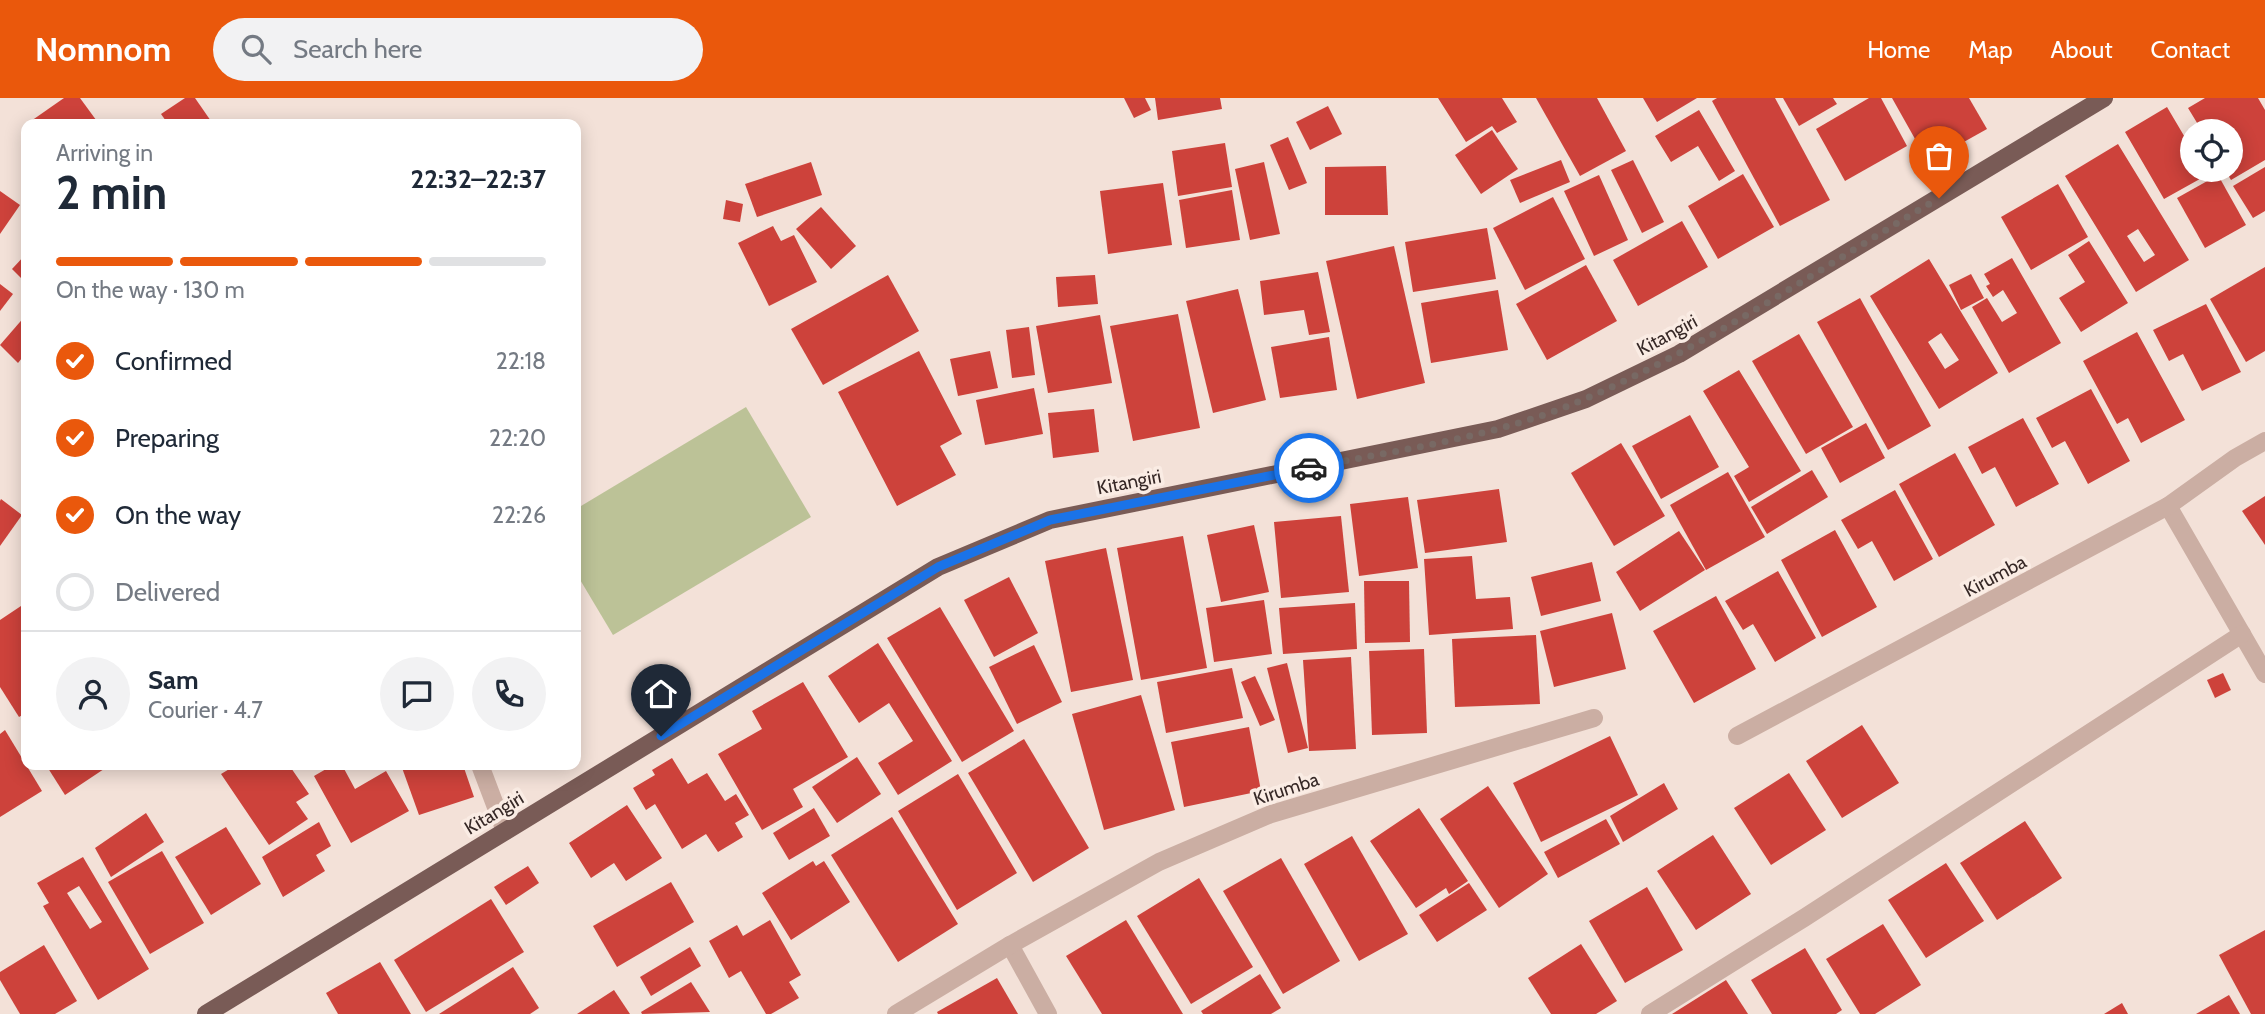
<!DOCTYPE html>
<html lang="en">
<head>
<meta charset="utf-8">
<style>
  :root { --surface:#fff; --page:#f2f2f3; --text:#1f2937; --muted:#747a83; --line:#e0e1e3; --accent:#ea580c }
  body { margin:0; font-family:Cabin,sans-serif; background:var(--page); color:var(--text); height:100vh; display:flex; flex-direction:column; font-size:26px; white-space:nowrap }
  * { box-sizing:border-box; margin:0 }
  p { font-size:23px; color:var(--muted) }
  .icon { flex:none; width:38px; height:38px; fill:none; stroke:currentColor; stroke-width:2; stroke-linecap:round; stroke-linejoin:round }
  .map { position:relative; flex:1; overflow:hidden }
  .details { position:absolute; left:21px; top:21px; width:560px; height:651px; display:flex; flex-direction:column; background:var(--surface); border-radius:14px; box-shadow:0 4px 18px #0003 }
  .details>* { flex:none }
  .fabs { position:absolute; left:2180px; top:21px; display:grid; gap:14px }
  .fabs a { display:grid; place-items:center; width:63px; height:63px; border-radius:50%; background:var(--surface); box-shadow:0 4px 18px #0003; font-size:35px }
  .pin { position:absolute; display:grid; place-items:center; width:60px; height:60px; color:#fff; margin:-72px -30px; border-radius:50% 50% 50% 0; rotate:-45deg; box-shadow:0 0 7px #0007 }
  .pin .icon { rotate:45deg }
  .courier { position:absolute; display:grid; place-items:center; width:70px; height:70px; margin:-35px; border:5px solid #1a73e8; border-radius:50%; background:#fff; color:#222; box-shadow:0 2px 9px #0007 }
  .summary em { font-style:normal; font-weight:700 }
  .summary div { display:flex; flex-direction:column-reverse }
  .summary { display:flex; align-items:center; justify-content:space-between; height:119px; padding:0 35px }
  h1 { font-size:46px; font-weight:700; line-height:52px }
  .bar { display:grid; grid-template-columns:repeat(4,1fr); gap:10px 7px; align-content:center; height:84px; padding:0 35px }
  .bar i { height:9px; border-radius:5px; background:var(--line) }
  .bar .current { background:var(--accent) }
  .bar p { grid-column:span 4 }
  .line { display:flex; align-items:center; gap:18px; padding:0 35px; border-top:2px solid var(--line) }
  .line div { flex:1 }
  .round { display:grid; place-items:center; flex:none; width:74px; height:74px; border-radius:37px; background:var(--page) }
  ol { padding:0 35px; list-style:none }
  li { display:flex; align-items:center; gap:21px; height:77px }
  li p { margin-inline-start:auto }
  li .icon { padding:7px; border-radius:50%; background:var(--accent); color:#fff; stroke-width:4 }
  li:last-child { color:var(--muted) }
  li i { width:38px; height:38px; border:4px solid var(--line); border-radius:50% }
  header { display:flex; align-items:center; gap:42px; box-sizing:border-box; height:98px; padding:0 35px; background:var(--accent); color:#fff }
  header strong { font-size:33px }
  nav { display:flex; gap:38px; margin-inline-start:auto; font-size:24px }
  .search { width:490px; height:63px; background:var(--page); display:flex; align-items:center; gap:18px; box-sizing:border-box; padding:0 24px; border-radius:38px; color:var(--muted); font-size:26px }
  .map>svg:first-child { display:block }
  .green { fill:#bcc297 }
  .building { fill:#cd423b; fill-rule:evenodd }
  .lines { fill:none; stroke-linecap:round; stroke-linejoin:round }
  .minor { stroke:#cbaea3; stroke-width:18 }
  .major { stroke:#795b56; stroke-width:18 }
  .done { stroke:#786964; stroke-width:7; stroke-dasharray:0 12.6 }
  .route { stroke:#1a73e8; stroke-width:9 }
  .labels { text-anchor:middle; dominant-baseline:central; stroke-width:7; stroke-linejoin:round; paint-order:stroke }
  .street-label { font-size:19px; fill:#362826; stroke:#faece4 }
</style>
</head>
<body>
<header>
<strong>Nomnom</strong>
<div class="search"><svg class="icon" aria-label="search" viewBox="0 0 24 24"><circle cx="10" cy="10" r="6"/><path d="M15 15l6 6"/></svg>Search here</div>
<nav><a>Home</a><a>Map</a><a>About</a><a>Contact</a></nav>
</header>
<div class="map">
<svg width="2265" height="916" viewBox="0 0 2265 916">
  <rect width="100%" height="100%" fill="#f3e1d8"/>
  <polygon class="green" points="746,309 811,419 613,537 576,475 576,411"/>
  <g class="building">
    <polygon points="64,0 80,0 99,26 34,26 31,23"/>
    <polygon points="185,0 195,0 213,26 168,26 161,16"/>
    <polygon points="1124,0 1145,0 1151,12 1134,20"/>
    <polygon points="1155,0 1220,0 1222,11 1158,22"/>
    <polygon points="1438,0 1502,0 1517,24 1497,35 1492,28 1466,44"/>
    <polygon points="1536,0 1597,0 1626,53 1580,78"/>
    <polygon points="1643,0 1697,0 1657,24"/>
    <polygon points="1717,0 1775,0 1830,102 1780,128 1712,3"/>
    <polygon points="1783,0 1833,0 1837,6 1799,28"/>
    <polygon points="1869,0 1881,0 1907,48 1845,83 1816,31"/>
    <polygon points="1892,0 1969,0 1987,31 1928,64"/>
    <polygon points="2205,0 2258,0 2265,12 2265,62 2231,82 2225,72 2231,72 2231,33 2202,33 2188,10"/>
    <polygon points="1328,8 1342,36 1310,52 1296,24"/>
    <polygon points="2167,9 2193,53 2193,72 2204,72 2207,77 2164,101 2125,34"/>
    <polygon points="1699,12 1735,73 1719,83 1698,48 1671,64 1655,38"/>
    <polygon points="1492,32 1518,71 1481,96 1455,57"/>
    <polygon points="1288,39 1307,85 1289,92 1270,47"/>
    <polygon points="1225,45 1232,89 1178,98 1172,53"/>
    <path d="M2118,46L2189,162L2136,194L2065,78ZM2138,131L2155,157L2144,164L2127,138Z"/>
    <polygon points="1561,62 1570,84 1520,105 1510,82"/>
    <polygon points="1633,62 1664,124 1642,135 1611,72"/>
    <polygon points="811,64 822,97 757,119 745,86"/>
    <polygon points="1264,64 1280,136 1250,142 1235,71"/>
    <polygon points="1386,68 1388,117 1325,117 1325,69"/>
    <polygon points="2265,69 2265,113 2253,120 2233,88"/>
    <polygon points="1743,76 1774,129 1718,161 1688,108"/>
    <polygon points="1599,77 1628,142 1594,158 1564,93"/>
    <polygon points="2218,77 2246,127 2205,150 2177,100"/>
    <polygon points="1163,85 1172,147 1108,156 1100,93"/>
    <polygon points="2058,86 2088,139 2031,172 2001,119"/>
    <polygon points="1232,92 1240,142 1186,150 1179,102"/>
    <polygon points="0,93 20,107 0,136"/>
    <polygon points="1553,99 1585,161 1525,192 1493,130"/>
    <polygon points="726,102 743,106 740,124 723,121"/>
    <polygon points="821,109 856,148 831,171 796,131"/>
    <polygon points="1682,123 1708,169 1638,208 1613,162"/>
    <polygon points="773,128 781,143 794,137 817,184 769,208 738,145"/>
    <polygon points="1487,130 1496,181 1413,194 1405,144"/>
    <polygon points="2089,143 2128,205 2081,234 2059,200 2085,184 2068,157"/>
    <polygon points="1394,148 1425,285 1357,301 1326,163"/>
    <polygon points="26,156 26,185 12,171"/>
    <polygon points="2012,160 2061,245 2009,275 1972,209 1987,200 2002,224 2017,215 2003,192 1993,199 1986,188 1990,186 1984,176"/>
    <path d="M1929,161L1998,275L1939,311L1870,198ZM1941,235L1959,262L1945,271L1928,244Z"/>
    <polygon points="1586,167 1617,223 1547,262 1516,206"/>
    <polygon points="2265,169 2265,253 2246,264 2210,201"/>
    <polygon points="1318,174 1330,234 1309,237 1304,212 1264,217 1260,183"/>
    <polygon points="1971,176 1984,200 1961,212 1949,187"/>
    <polygon points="888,177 919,233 823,287 791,231"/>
    <polygon points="1095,177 1098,206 1058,209 1056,179"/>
    <polygon points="0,186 13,196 0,213"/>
    <polygon points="1238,191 1266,302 1213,315 1186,203"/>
    <polygon points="1498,192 1508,252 1431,265 1421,205"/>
    <polygon points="1860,200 1931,328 1888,352 1817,224"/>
    <polygon points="2206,206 2241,274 2202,293 2183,256 2169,263 2153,232"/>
    <polygon points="1178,216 1200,330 1133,343 1110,228"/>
    <polygon points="26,217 26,255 18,265 0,247"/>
    <polygon points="1100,217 1112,285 1048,295 1036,228"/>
    <polygon points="1029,229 1035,277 1012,280 1006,232"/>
    <polygon points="2137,234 2185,322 2141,345 2128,320 2117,326 2083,263"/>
    <polygon points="1799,236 1853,329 1806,356 1752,263"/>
    <polygon points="1329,239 1337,292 1280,300 1271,249"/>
    <polygon points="919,253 962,336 940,348 956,377 897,408 838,294"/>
    <polygon points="990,253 998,290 958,298 950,261"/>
    <polygon points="1739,272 1801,373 1749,404 1734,378 1749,369 1703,293"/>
    <polygon points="1034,290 1043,336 985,347 976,302"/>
    <polygon points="2091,291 2130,363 2088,386 2065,343 2052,350 2036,320"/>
    <polygon points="1094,311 1099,354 1053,360 1048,315"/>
    <polygon points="1690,317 1719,369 1661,401 1632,348"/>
    <polygon points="2023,320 2059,386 2016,409 1995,369 1982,376 1968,349"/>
    <polygon points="1866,325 1885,360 1840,385 1821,350"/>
    <polygon points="1621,345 1665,418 1614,448 1571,375"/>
    <polygon points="1955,355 1995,427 1939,459 1899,386"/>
    <polygon points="1812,372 1828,399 1767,436 1751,409"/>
    <polygon points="1728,374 1765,439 1706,472 1670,407"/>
    <polygon points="1499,391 1507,444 1425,455 1417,402"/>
    <polygon points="1895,392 1933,461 1894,483 1872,443 1858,451 1841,422"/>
    <polygon points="2265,398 2265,447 2242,413"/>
    <polygon points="1408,399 1418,470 1359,478 1350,406"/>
    <polygon points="1,401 22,417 0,448 0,403"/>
    <polygon points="1341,418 1349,494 1281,500 1274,424"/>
    <polygon points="1254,427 1269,494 1221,504 1207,437"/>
    <polygon points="1835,432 1877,509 1822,539 1781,462"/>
    <polygon points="1679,433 1705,472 1640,513 1616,474"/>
    <polygon points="1183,438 1207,570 1141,582 1117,450"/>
    <polygon points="1106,450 1133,582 1071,594 1045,463"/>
    <polygon points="1472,458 1476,501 1510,499 1513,531 1429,537 1424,461"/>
    <polygon points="1592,464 1601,503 1541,518 1531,479"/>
    <polygon points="1778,473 1816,540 1775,564 1753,526 1743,532 1725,503"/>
    <polygon points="1009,479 1038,535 994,559 964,502"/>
    <polygon points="1364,483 1409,483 1410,544 1365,545"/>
    <polygon points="1716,498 1756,571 1694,605 1653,533"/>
    <polygon points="1264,502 1272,556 1214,564 1206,510"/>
    <polygon points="1355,505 1357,551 1283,556 1279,510"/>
    <polygon points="24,506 26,615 19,619 0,589 0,522"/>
    <polygon points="940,509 1014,633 962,664 887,540"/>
    <polygon points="1612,515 1626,571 1554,589 1540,533"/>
    <polygon points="1536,537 1540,606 1455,609 1452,541"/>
    <polygon points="878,545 952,663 898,697 878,665 913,643 889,605 859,625 828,578"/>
    <polygon points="1034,547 1062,604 1017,626 989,569"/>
    <polygon points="1424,551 1427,635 1372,637 1369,553"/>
    <polygon points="1351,559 1356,651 1309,653 1303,562"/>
    <polygon points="1287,565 1308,650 1288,655 1267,570"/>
    <polygon points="1232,570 1243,620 1166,635 1157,584"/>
    <polygon points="2223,575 2231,592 2215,600 2207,582"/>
    <polygon points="1255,578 1275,622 1260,628 1241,584"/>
    <polygon points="803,584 848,659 793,691 803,709 762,732 718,656 762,631 752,613"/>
    <polygon points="1141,597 1175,712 1104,732 1072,616"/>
    <polygon points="1862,627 1899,685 1842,720 1806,663"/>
    <polygon points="1249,629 1261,693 1184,709 1171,644"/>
    <polygon points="5,632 42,693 0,719 0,636"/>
    <polygon points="1610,638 1638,697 1541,744 1513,685"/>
    <polygon points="1024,641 1089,750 1033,784 968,675"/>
    <polygon points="857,659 881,696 837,725 812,689"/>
    <polygon points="672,660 688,686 707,675 725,703 736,696 749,717 735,725 743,739 718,754 706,736 682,751 655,706 646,712 633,690 655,677 652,672"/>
    <polygon points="46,667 105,667 107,669 65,697"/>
    <polygon points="236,667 289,667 309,696 296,704 308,721 269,747 221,676"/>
    <polygon points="333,667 342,667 355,691 386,673 409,713 351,745 314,678"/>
    <polygon points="401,667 463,667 474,699 419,717"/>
    <polygon points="1789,675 1826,732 1771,767 1734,710"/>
    <polygon points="958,676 1017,775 957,812 898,713"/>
    <polygon points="1664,685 1678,711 1623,744 1610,718"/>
    <polygon points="1488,688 1548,776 1499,810 1440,721"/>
    <polygon points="627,707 662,760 626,783 614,765 591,780 569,745"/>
    <polygon points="814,710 830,738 789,762 773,735"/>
    <polygon points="1419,710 1468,783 1449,796 1446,790 1416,810 1370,743"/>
    <polygon points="146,715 164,744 111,779 95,750"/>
    <polygon points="892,719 958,826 898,864 831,757"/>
    <polygon points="1606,721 1620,746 1558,780 1544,754"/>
    <polygon points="2025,723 2062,780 1997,822 1960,765"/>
    <polygon points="319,724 331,748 316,757 325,773 283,799 262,759"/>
    <polygon points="226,729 261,786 211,817 175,759"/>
    <polygon points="1713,737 1751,796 1696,832 1657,773"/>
    <polygon points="1352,738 1408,836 1359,863 1304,766"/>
    <polygon points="162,753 204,825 150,856 108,784"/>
    <path d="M83,759L149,871L98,902L43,808L49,805L37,785ZM79,788L102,824L90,831L67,795Z"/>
    <polygon points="1281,760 1340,863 1283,896 1223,793"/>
    <polygon points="813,763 816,768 824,763 850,804 791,842 762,795"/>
    <polygon points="1946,765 1984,823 1926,860 1888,802"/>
    <polygon points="528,768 539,785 506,807 494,789"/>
    <polygon points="1199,780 1253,869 1191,906 1137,818"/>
    <polygon points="671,784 694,824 617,869 593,828"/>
    <polygon points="1469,785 1487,812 1437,844 1419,817"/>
    <polygon points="1647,789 1683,852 1625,885 1589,823"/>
    <polygon points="491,801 524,854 426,914 394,862"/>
    <polygon points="770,822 801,877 789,884 799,900 771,916 766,916 741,873 729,880 709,843 737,827 743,838"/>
    <polygon points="1126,822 1183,916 1102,916 1066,858"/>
    <polygon points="1883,826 1921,887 1875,916 1860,916 1826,861"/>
    <polygon points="2265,832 2265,916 2251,916 2219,857"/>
    <polygon points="1581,846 1617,903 1596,916 1551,916 1528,880"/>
    <polygon points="44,847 77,903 55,916 20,916 0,882 0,874"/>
    <polygon points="690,849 701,868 651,898 640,879"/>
    <polygon points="1805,850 1842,912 1836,916 1772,916 1751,882"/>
    <polygon points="380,864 411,916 338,916 326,895"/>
    <polygon points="513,869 539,910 530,916 439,916"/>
    <polygon points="1260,876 1281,910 1271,916 1203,916 1201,913"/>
    <polygon points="997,880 1018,916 938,916 937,914"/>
    <polygon points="1726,882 1748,916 1672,916"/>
    <polygon points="691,884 710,914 642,916 641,914"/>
    <polygon points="614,892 630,916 577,916"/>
    <polygon points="2229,897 2240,916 2196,916"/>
    <polygon points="2122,905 2128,916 2104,916"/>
  </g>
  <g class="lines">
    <g class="minor">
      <polyline points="2168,408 2265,576"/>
      <polyline points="1737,638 2168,408 2235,360 2265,343"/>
      <polyline points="480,667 505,733"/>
      <polyline points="1010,847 1048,916"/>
      <polyline points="896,916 1010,847 1159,764 1271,716 1594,620"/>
      <polyline points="1650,916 1804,820 2242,536"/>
    </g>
    <polyline class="major" points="206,916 938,469 1050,422 1498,331 1586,301 1679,256 2104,0"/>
  </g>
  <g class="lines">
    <path class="done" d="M1309,370C1402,351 1499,339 1587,300C1709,247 1824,168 1939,100"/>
    <polyline class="route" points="661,638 938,469 1050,422 1309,370"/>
  </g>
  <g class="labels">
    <g class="street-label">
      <text transform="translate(1667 237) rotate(-28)">Kitangiri</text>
      <text transform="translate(1129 384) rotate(-11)">Kitangiri</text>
      <text transform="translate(1995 478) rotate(-28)">Kirumba</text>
      <text transform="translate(1286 691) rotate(-18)">Kirumba</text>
      <text transform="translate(494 715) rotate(-31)">Kitangiri</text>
    </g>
  </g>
</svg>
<div class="fabs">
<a><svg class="icon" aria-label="locate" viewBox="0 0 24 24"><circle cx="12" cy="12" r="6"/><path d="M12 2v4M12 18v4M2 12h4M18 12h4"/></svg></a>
</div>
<div class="pin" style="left:1939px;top:100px;background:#ea580c"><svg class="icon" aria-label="bag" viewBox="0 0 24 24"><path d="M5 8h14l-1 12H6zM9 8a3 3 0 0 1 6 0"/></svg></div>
<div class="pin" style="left:661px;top:638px;background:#1f2937"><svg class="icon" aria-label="home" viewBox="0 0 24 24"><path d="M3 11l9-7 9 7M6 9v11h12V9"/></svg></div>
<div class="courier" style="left:1309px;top:370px"><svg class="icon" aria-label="car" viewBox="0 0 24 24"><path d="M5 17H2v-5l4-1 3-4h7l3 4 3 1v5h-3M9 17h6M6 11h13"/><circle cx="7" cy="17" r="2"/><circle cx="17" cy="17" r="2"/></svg></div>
<section class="details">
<div class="summary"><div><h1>2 min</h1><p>Arriving in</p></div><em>22:32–22:37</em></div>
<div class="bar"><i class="current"></i><i class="current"></i><i class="current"></i><i></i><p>On the way · 130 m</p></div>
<ol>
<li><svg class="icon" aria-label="check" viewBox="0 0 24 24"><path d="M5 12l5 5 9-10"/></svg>Confirmed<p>22:18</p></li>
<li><svg class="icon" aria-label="check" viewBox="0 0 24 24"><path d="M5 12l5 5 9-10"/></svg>Preparing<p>22:20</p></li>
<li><svg class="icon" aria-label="check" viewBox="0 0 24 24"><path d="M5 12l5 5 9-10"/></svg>On the way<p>22:26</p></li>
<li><i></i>Delivered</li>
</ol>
<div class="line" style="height:126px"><a class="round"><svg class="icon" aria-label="person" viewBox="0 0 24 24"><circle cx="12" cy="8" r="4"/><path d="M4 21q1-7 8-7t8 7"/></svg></a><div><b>Sam</b><p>Courier · 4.7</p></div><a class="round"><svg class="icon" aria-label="chat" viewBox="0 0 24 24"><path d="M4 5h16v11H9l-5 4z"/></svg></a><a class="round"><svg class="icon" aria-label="phone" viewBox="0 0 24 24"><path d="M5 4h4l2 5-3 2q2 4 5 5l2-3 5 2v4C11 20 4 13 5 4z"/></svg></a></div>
</section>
</div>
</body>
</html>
